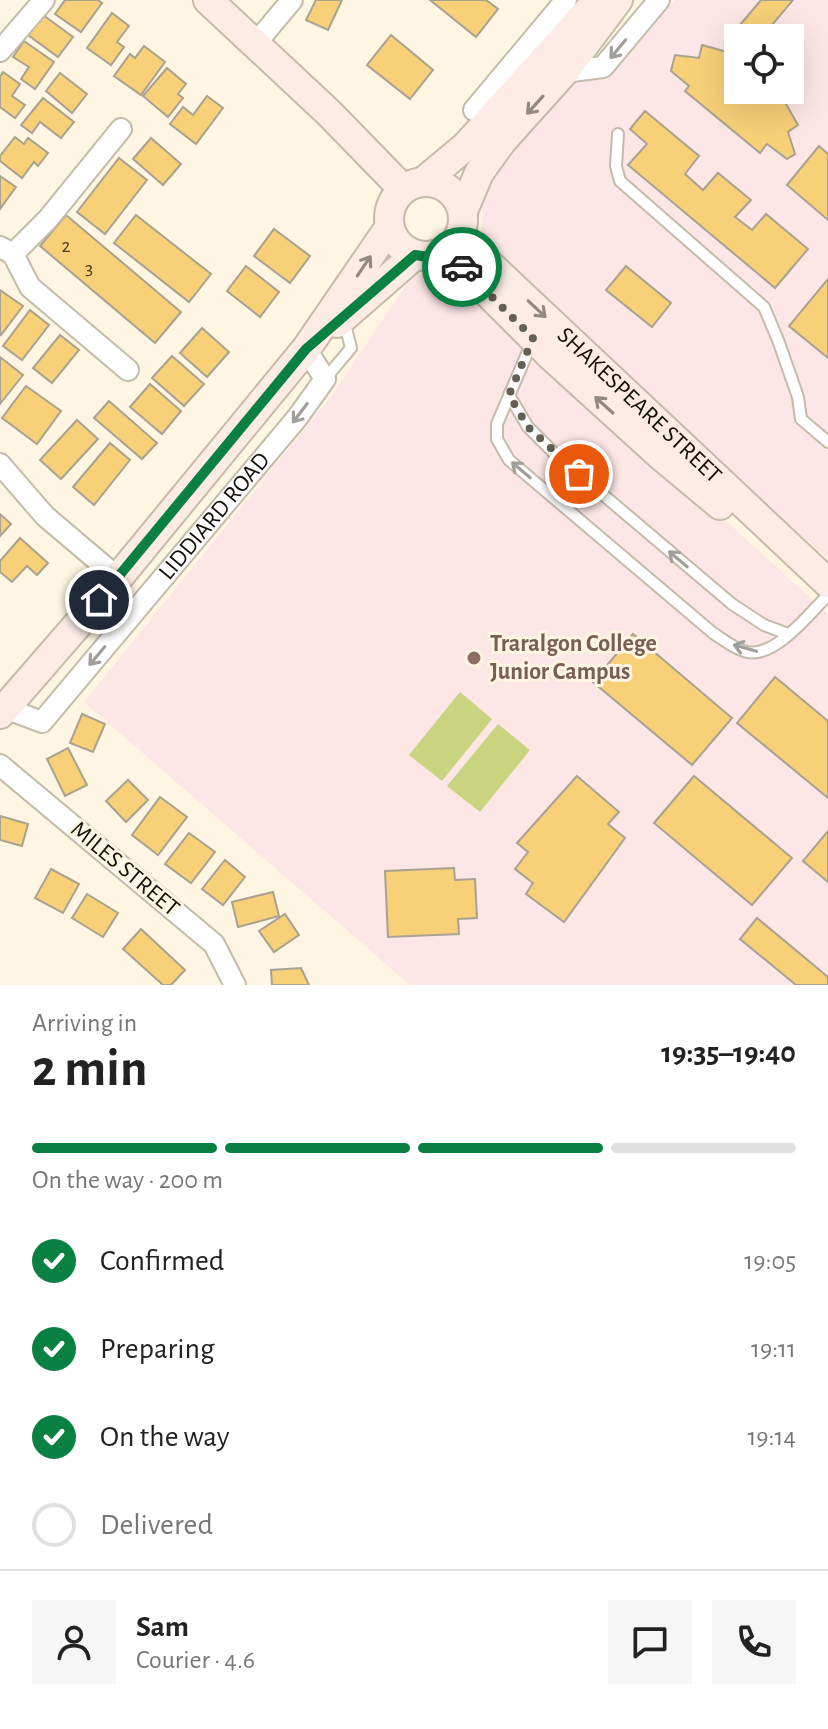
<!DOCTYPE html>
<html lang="en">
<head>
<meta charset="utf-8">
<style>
  :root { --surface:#fff; --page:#f6f6f6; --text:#222; --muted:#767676; --line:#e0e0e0; --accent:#0b8043 }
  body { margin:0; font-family:"Alegreya Sans",sans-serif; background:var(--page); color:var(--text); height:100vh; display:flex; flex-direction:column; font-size:30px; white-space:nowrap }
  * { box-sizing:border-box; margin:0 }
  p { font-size:26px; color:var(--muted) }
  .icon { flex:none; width:44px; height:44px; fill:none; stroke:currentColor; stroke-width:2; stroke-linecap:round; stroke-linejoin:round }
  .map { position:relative; height:985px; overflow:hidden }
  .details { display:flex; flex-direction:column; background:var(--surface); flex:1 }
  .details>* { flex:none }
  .buttons { position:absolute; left:724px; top:24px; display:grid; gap:16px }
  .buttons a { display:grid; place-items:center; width:80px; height:80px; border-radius:0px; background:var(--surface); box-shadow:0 8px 32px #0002; font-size:40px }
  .pin { position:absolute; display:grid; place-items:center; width:68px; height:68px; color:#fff; margin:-34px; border:4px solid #fff; border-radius:50%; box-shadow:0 2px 8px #0007 }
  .courier { position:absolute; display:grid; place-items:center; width:80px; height:80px; margin:-40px; border:6px solid #0b8043; border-radius:50%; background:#fff; color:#222; box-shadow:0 2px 10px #0007 }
  .headline em { font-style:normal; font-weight:700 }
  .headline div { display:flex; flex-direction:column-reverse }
  .headline { display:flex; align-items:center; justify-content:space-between; height:136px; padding:0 32px }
  h1 { font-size:52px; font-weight:700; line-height:60px }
  .bar { display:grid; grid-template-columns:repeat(4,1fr); gap:12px 8px; align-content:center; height:96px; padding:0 32px }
  .bar i { height:10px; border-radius:6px; background:var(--line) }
  .bar .on { background:var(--accent) }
  .bar p { grid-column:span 4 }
  .line { display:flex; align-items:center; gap:20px; padding:0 32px; border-top:2px solid var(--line) }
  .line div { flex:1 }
  .round { display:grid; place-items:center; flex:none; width:84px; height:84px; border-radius:0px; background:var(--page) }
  ol { padding:0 32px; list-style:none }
  li { display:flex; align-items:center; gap:24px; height:88px }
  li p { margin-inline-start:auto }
  li .icon { padding:8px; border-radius:50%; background:var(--accent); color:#fff; stroke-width:4 }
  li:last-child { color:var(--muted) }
  li i { width:44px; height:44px; border:4px solid var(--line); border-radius:50% }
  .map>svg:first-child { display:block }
  .education { fill:#fce6e6; fill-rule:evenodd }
  .green { fill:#c8d47e }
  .building { fill:#f7d078; stroke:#aaa290; stroke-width:2 }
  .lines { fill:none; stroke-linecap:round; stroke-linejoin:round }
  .lane-casing { stroke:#c4bbaa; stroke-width:14 }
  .street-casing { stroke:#c4bbaa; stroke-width:24 }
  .secondary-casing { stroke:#c4bbaa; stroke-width:32 }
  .lane { stroke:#fff; stroke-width:10 }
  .street { stroke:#fff; stroke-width:20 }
  .secondary { stroke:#fdece6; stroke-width:28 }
  .oneway { stroke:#a09f9c }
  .oneway2 { stroke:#938982 }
  .done { stroke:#656054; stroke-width:8; stroke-dasharray:0 14.4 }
  .route { stroke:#0b8043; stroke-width:10 }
  .education-dot { fill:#8d6e63; stroke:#fef5e2; stroke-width:3 }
  .labels { text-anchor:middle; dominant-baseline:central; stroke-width:6; stroke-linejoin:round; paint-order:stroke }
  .number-label { font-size:20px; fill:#4b3f24 }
  .street-label { font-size:24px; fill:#120f08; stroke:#fef5e2 }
  .education-label { font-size:24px; font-weight:bold; fill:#785e54; stroke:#fef5e2; text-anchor:start }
</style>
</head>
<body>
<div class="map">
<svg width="828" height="985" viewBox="0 0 828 985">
  <rect width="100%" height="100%" fill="#fef5e2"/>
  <g class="education">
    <path d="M675,0H828V558L691,440L482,235L483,183L568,81L610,78ZM738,38H790V90H738Z"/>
    <polygon points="413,275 457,276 828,614 828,985 410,985 84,702 332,395"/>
  </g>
  <g class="green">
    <polygon points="460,692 492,719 442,781 409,755"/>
    <polygon points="498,724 530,750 480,812 447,786"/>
  </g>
  <g class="building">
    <polygon points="65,0 98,0 102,3 81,32 55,14"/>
    <polygon points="316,0 342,0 328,30 306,20"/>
    <polygon points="430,0 486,0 498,9 476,37"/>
    <polygon points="761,0 793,0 761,38 753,38 739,26"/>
    <polygon points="112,13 129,26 117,42 124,47 111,65 87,48"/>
    <polygon points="43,15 73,37 58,57 28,35"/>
    <polygon points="391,35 433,70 410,99 367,65"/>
    <polygon points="24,41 54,62 35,89 21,79 29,67 13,57"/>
    <polygon points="702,45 738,55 738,90 778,90 798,125 788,132 795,154 787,159 767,144 760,153 685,91 689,86 671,71 675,55 699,58"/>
    <polygon points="144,46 165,62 141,95 114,76 130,54 135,58"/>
    <polygon points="167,68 186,84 178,94 183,98 168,117 143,96"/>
    <polygon points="3,72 20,84 12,96 25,105 15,118 0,107 0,77"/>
    <polygon points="60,73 87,94 72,113 46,91"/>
    <polygon points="207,96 223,108 196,144 170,124 183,107 193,115"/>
    <polygon points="43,98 74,122 61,138 40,122 32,133 21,125"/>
    <polygon points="645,111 699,156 685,174 703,190 718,173 751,200 735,217 752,230 766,214 808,249 775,288 628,165 647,144 630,129"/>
    <polygon points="15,137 24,144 28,138 48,153 38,166 34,162 22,178 0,161 0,156"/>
    <polygon points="151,138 181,164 163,185 133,159"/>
    <polygon points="819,146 828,154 828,220 787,185"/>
    <polygon points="119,158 147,180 105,234 77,212"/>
    <polygon points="0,176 16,187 0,209"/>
    <polygon points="66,215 181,312 155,343 40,246"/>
    <polygon points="136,215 211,274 189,302 114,243"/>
    <polygon points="274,229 310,256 290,283 254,256"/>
    <polygon points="246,266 279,292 260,317 227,291"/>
    <polygon points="626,266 671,303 652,327 606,290"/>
    <polygon points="828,279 828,358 789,326"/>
    <polygon points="0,290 23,306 1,335 0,334"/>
    <polygon points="30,310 49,325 22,360 3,346"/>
    <polygon points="202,328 229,352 207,377 180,353"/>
    <polygon points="60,335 79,350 52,383 33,368"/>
    <polygon points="172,356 204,384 184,406 152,378"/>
    <polygon points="0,357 23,375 0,404"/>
    <polygon points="150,384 181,411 162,434 130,407"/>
    <polygon points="26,386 61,411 37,444 2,418"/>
    <polygon points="109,401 157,443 142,459 94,418"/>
    <polygon points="77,420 98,439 61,479 40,460"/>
    <polygon points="110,443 130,460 94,505 73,487"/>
    <polygon points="0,514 11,524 0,536"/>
    <polygon points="20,538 48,563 37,575 27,566 12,582 0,572 0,561"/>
    <polygon points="633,634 732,718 692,765 593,682"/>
    <polygon points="775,677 828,721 828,798 737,723"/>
    <polygon points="82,714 105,724 93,752 70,743"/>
    <polygon points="68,748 87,785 65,796 47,759"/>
    <polygon points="577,776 619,812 608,824 625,838 564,922 526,894 533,883 515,869 528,852 517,843"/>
    <polygon points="694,776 792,858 752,905 654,823"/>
    <polygon points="128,780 148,800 126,822 106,801"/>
    <polygon points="160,797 187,817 158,855 132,835"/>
    <polygon points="0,816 28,824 22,846 0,840"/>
    <polygon points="828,831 828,882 803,861"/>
    <polygon points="189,833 215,852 191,883 165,864"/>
    <polygon points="225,860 245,877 223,905 202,889"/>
    <polygon points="454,868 455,880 475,879 477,918 458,919 459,934 388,937 385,871"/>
    <polygon points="51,869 79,884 63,913 35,898"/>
    <polygon points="273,892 279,916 238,927 232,902"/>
    <polygon points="87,894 118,913 103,937 72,918"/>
    <polygon points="285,914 299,935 274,952 259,931"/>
    <polygon points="757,918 828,977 828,985 796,985 740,939"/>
    <polygon points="141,929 185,970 171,985 163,985 123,949"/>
    <polygon points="301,968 309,985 272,985 271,970"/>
  </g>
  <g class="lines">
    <defs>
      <g id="lane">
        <polyline points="618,134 616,166 620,181 764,307 778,340 798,397 801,419 828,442"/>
        <path d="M532,342L497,424V439L509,460L713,633C724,640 734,649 747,652C775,658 809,614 828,595"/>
        <polyline points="325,379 351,348 344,320"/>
        <polyline points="509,395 528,427 555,454 732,604 764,625 788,634"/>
      </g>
      <g id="street">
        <polyline points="256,43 292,0"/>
        <polyline points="0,51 44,0"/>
        <polyline points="564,72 603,67 659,0"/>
        <polyline points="474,110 566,0"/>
        <polyline points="0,247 13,254 30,287 128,370"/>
        <polyline points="13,254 48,219 121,129"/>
        <polyline points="0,464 45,516 118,578"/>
        <path id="s1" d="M5,708L42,722L297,418L325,379L306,349"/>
        <polyline points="0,765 214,944 235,985"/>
      </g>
      <g id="secondary">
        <polyline points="208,0 329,113 403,189"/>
        <polyline points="424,181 466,146 598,0"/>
        <circle cx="426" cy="219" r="37"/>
        <polyline points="463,211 479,173 502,141 564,72 618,0"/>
        <path id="s2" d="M460,237L828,583"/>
        <polyline points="446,251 552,357 660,455 720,505"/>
        <polyline points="337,323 415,255"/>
        <polyline points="0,714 118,578 306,349 389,228"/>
      </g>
    </defs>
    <use href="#lane" class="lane-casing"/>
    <use href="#street" class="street-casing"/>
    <use href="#secondary" class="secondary-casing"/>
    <use href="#lane" class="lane"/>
    <use href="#street" class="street"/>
    <use href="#secondary" class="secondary"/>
  </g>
  <defs><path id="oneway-shaft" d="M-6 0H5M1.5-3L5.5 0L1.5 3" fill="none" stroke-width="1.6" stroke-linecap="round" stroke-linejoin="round" transform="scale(2)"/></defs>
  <g class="oneway">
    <use href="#oneway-shaft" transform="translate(618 49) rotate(130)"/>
    <use href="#oneway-shaft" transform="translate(300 413) rotate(127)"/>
    <use href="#oneway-shaft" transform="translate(521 470) rotate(-140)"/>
    <use href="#oneway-shaft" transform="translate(678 559) rotate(-140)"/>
    <use href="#oneway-shaft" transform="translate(745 648) rotate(-164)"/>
    <use href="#oneway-shaft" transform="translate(97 656) rotate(130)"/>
  </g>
  <g class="oneway2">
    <use href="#oneway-shaft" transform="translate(535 105) rotate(132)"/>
    <use href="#oneway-shaft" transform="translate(364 266) rotate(-56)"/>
    <use href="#oneway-shaft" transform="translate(537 309) rotate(43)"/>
    <use href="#oneway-shaft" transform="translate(604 405) rotate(-138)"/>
  </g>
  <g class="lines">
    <polyline class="done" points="462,267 533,338 509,395 528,427 579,474"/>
    <polyline class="route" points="99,600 306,349 415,255 428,257 446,251 462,267"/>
  </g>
  <circle class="education-dot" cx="474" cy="658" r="8"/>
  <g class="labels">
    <g class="number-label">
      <text x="66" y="246">2</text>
      <text x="89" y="268">3</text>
    </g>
    <g class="street-label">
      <text stroke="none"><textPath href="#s2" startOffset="246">SHAKESPEARE STREET</textPath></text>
      <text stroke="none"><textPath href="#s1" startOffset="308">LIDDIARD ROAD</textPath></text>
      <text transform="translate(125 869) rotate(40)">MILES STREET</text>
    </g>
    <g class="education-label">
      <text x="490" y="644">Traralgon College<tspan x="490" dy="28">Junior Campus</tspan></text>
    </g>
  </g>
</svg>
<div class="buttons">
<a><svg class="icon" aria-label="locate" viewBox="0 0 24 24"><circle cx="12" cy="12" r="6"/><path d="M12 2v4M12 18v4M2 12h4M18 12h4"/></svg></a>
</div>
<div class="pin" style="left:579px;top:474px;background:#ea580c"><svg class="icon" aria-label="bag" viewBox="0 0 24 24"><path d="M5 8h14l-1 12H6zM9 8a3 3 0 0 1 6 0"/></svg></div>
<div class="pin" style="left:99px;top:600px;background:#1f2937"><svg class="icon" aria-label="home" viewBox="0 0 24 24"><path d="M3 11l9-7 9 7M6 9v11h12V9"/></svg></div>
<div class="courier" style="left:462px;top:267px"><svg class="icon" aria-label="car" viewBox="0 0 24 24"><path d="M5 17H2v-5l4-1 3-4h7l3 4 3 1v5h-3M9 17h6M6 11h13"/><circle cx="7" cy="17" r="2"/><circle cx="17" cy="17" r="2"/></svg></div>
</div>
<section class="details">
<div class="headline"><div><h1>2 min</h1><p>Arriving in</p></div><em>19:35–19:40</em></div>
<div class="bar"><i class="on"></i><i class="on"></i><i class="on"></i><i></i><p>On the way · 200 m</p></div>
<ol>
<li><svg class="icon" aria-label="check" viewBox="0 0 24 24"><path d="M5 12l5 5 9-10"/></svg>Confirmed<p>19:05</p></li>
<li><svg class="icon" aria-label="check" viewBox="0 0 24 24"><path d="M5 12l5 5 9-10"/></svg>Preparing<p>19:11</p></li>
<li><svg class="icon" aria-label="check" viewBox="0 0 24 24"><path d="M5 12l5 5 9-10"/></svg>On the way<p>19:14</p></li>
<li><i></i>Delivered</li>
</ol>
<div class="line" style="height:144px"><a class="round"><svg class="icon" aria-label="person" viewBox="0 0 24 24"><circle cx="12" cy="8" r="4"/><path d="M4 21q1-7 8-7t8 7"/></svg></a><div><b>Sam</b><p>Courier · 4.6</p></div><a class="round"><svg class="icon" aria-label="chat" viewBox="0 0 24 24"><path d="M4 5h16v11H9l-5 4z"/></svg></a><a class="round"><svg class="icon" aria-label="phone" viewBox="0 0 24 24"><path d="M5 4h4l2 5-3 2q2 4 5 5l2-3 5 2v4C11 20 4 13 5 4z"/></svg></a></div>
</section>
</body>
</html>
